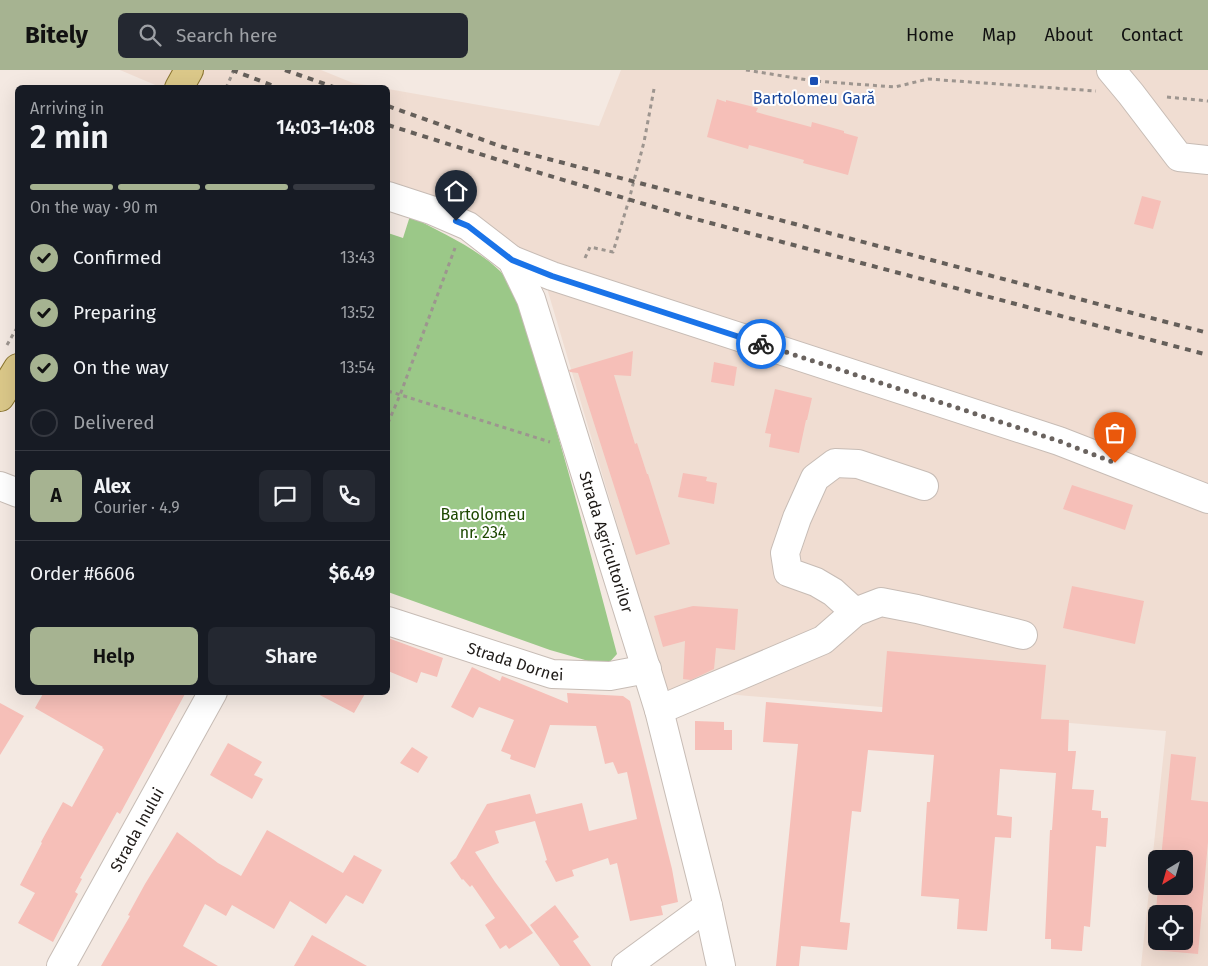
<!DOCTYPE html>
<html lang="en">
<head>
<meta charset="utf-8">
<style>
  :root { --surface:#171b24; --page:#242831; --text:#f1f3f6; --muted:#9ea1a6; --line:#363941; --accent:#a6b391 }
  body { margin:0; font-family:"Fira Sans",sans-serif; background:var(--page); color:var(--text); height:100vh; display:flex; flex-direction:column; font-size:19px; white-space:nowrap }
  * { box-sizing:border-box; margin:0 }
  p { font-size:16px; color:var(--muted) }
  .icon { flex:none; width:28px; height:28px; fill:none; stroke:currentColor; stroke-width:2; stroke-linecap:round; stroke-linejoin:round }
  .map { position:relative; flex:1; overflow:hidden }
  .sheet { position:absolute; left:15px; top:15px; width:375px; height:610px; display:flex; flex-direction:column; background:var(--surface); border-radius:8px; box-shadow:0 5px 20px #0002 }
  .sheet>* { flex:none }
  .needle { width:32px; rotate:217deg }
  .fabs { position:absolute; left:1148px; top:780px; display:grid; gap:10px }
  .fabs a { display:grid; place-items:center; width:45px; height:45px; border-radius:8px; background:var(--surface); box-shadow:0 5px 20px #0002; font-size:25px }
  .pin { position:absolute; display:grid; place-items:center; width:42px; height:42px; color:#fff; margin:-51px -21px; border-radius:50% 50% 50% 0; rotate:-45deg; box-shadow:0 0 5px #0007 }
  .pin .icon { rotate:45deg }
  .courier { position:absolute; display:grid; place-items:center; width:50px; height:50px; margin:-25px; border:4px solid #1a73e8; border-radius:50%; background:#fff; color:#222; box-shadow:0 1px 6px #0007 }
  .head em { font-style:normal; font-weight:600 }
  .head div { display:flex; flex-direction:column-reverse }
  .head { display:flex; align-items:center; justify-content:space-between; height:85px; padding:0 15px }
  h1 { font-size:32px; font-weight:600; line-height:38px }
  .bar { display:grid; grid-template-columns:repeat(4,1fr); gap:8px 5px; align-content:center; height:60px; padding:0 15px }
  .bar i { height:6px; border-radius:4px; background:var(--line) }
  .bar .current { background:var(--accent) }
  .bar p { grid-column:span 4 }
  .line { display:flex; align-items:center; gap:12px; padding:0 15px; border-top:1px solid var(--line) }
  .line div { flex:1 }
  .round { display:grid; place-items:center; flex:none; width:52px; height:52px; border-radius:8px; background:var(--page) }
  ol { padding:0 15px; list-style:none }
  li { display:flex; align-items:center; gap:15px; height:55px }
  li p { margin-inline-start:auto }
  li .icon { padding:5px; border-radius:50%; background:var(--accent); color:#111; stroke-width:4 }
  li:last-child { color:var(--muted) }
  li i { width:28px; height:28px; border:2px solid var(--line); border-radius:50% }
  .primary-button { display:flex; gap:10px; margin-top:auto; padding:10px 15px }
  .primary-button a { flex:1; height:58px; border-radius:8px; background:var(--accent); color:#111; font-size:20px; font-weight:600; line-height:58px; text-align:center }
  .primary-button a+a { background:var(--page); color:var(--text) }
  header { display:flex; align-items:center; gap:30px; box-sizing:border-box; height:70px; padding:0 25px; background:var(--accent); color:#111 }
  header strong { font-size:24px }
  nav { display:flex; gap:28px; margin-inline-start:auto; font-size:18px }
  .search { width:350px; height:45px; background:var(--page); display:flex; align-items:center; gap:12px; box-sizing:border-box; padding:0 18px; border-radius:8px; color:var(--muted); font-size:19px }
  .map>svg:first-child { display:block }
  .built { fill:#f0ddd2; fill-rule:evenodd }
  .green { fill:#9bc888 }
  .building { fill:#f6bfb8; fill-rule:evenodd }
  .lines { fill:none; stroke-linecap:round; stroke-linejoin:round }
  .minor-casing { stroke:#c7bcb5; stroke-width:30 }
  .major-casing { stroke:#8a742e; stroke-width:30 }
  .path { stroke:#9d958f; stroke-width:3; stroke-dasharray:4 4; stroke-linecap:butt }
  .minor { stroke:#fff; stroke-width:28 }
  .major { stroke:#dbc889; stroke-width:28 }
  .rail { stroke:#655f5a; stroke-width:4; stroke-dasharray:6 6; stroke-linecap:butt }
  .done { stroke:#6a635f; stroke-width:5; stroke-dasharray:0 9 }
  .route { stroke:#1a73e8; stroke-width:6 }
  .transit-dot { fill:#1a4fb4; stroke:#fff; stroke-width:2 }
  .labels { text-anchor:middle; dominant-baseline:central; stroke-width:4; stroke-linejoin:round; paint-order:stroke }
  .transit-label { font-size:16px; fill:#164399; stroke:#fff }
  .park-label { font-size:16px; fill:#1d4800; stroke:#fff }
  .street-label { font-size:16px; fill:#1f1b18; stroke:#fff }
</style>
</head>
<body>
<header>
<strong>Bitely</strong>
<div class="search"><svg class="icon" aria-label="search" viewBox="0 0 24 24"><circle cx="10" cy="10" r="6"/><path d="M15 15l6 6"/></svg>Search here</div>
<nav><a>Home</a><a>Map</a><a>About</a><a>Contact</a></nav>
</header>
<div class="map">
<svg width="1208" height="896" viewBox="0 0 1208 896">
  <rect width="100%" height="100%" fill="#f4e9e2"/>
  <g class="built">
    <polygon points="120,0 321,0 353,13 381,17 160,17"/>
    <path d="M621,0H1208V896H1141L1166,661L666,619L541,198L388,126V19L599,56ZM1156,789H1184V816H1156ZM1156,844H1184V871H1156Z"/>
  </g>
  <path class="green" d="M410,146C440,162 475,177 500,201C518,219 528,267 536,292C566,388 591,486 617,584L606,596L550,580L388,522V163L403,168Z"/>
  <g class="building">
    <polygon points="717,29 726,32 726,30 758,38 756,42 811,57 812,52 844,61 844,63 858,67 848,105 803,93 804,90 749,75 748,79 707,67"/>
    <polygon points="1142,126 1161,131 1153,159 1134,154"/>
    <polygon points="633,281 631,306 614,305 635,374 637,373 647,404 648,404 670,474 636,485 578,303 570,302 569,300"/>
    <polygon points="714,292 737,297 734,316 711,312"/>
    <polygon points="775,319 812,328 807,350 806,350 799,383 769,377 771,364 765,363"/>
    <polygon points="683,403 707,407 706,411 717,413 714,434 678,427"/>
    <polygon points="1072,415 1133,435 1125,460 1063,439"/>
    <polygon points="1072,516 1144,531 1135,574 1063,558"/>
    <polygon points="693,536 738,539 735,580 716,578 714,599 691,610 683,609 685,571 663,577 654,546"/>
    <polygon points="388,568 443,588 437,607 421,602 417,613 388,601"/>
    <polygon points="887,581 1046,595 1041,649 1069,650 1068,681 1076,681 1072,719 1094,720 1092,740 1101,741 1101,748 1108,748 1106,777 1096,776 1090,857 1084,856 1082,881 1051,879 1051,869 1045,869 1050,760 1052,760 1056,703 1000,699 997,745 1012,747 1011,768 995,767 987,861 957,859 959,829 921,826 927,732 930,732 934,685 868,680 861,742 852,741 840,852 850,853 847,880 801,876 799,896 776,896 798,674 763,672 766,632 882,642"/>
    <polygon points="472,597 500,611 502,606 568,633 567,623 623,626 630,631 672,799 678,832 661,836 663,845 630,851 617,793 610,795 608,788 572,800 574,806 556,812 545,791 547,790 535,751 495,761 499,773 475,782 495,812 533,863 509,879 506,875 500,879 485,855 495,848 472,815 470,817 463,809 462,810 450,793 456,788 487,734 530,724 536,744 582,733 589,761 637,749 627,702 618,704 613,692 605,694 596,656 550,655 535,698 510,689 511,685 501,681 514,650 479,637 473,648 451,637"/>
    <polygon points="44,622 186,622 120,744 117,742 80,808 82,809 75,822 78,824 53,872 18,853 35,823 20,815 42,773 41,772 63,732 72,737 104,679 102,678 103,677 35,638"/>
    <polygon points="314,622 366,622 354,643"/>
    <polygon points="0,633 24,646 0,685"/>
    <polygon points="695,651 724,652 724,660 732,660 732,680 695,680"/>
    <polygon points="228,673 262,692 254,705 263,709 252,729 210,705"/>
    <polygon points="412,677 428,687 418,703 400,693"/>
    <path d="M1171,684L1196,687L1191,730L1208,732V772L1198,884L1153,880L1158,816H1184V789H1161ZM1156,844H1184V871H1156Z"/>
    <polygon points="267,760 343,803 354,785 382,800 363,834 346,825 326,854 290,831 274,859 232,835 226,846 205,834 183,876 218,896 101,896 130,846 128,845 145,814 177,762 218,793 241,806"/>
    <polygon points="555,835 579,867 573,871 591,896 560,896 530,855"/>
    <polygon points="312,865 367,896 294,896"/>
  </g>
  <g class="lines">
    <defs>
      <g id="minor">
        <polyline points="1111,0 1131,24 1179,87 1208,90"/>
        <path id="s1" d="M388,126L431,140L468,156L512,190L531,229L659,640L708,836L721,896"/>
        <polyline points="512,190 552,206 1059,371 1208,429"/>
        <polyline points="0,416 18,423"/>
        <polyline points="855,542 833,522 816,512 788,502 785,483 797,448 815,408 835,393 858,394 924,416"/>
        <path id="s2" d="M388,551L552,604L610,606L647,599"/>
        <polyline points="659,640 823,570 855,542 881,532 917,539 1023,565"/>
        <path id="s3" d="M61,896L213,622"/>
        <polyline points="626,896 708,836"/>
      </g>
      <g id="major">
        <polyline points="179,18 189,0"/>
        <polyline points="0,327 18,298"/>
      </g>
    </defs>
    <use href="#minor" class="minor-casing"/>
    <use href="#major" class="major-casing"/>
    <g class="path">
      <polyline points="746,0 814,11 895,17 928,9 1096,21"/>
      <polyline points="226,18 234,0"/>
      <polyline points="1167,27 1208,31"/>
      <polyline points="585,188 590,177 613,182 629,130 644,72 654,19"/>
      <polyline points="7,275 18,256"/>
      <polyline points="388,321 550,372"/>
      <polyline points="388,353 400,325 455,178"/>
    </g>
    <use href="#minor" class="minor"/>
    <use href="#major" class="major"/>
    <g class="rail">
      <polyline points="232,0 279,18"/>
      <polyline points="285,0 336,18"/>
      <polyline points="388,36 503,77 1208,263"/>
      <polyline points="388,55 540,103 688,147 1208,285"/>
    </g>
  </g>
  <g class="lines">
    <polyline class="done" points="761,274 1059,371 1115,393"/>
    <polyline class="route" points="456,151 468,156 512,190 552,206 761,274"/>
  </g>
  <rect class="transit-dot" x="809" y="6" width="10" height="10" rx="2.5"/>
  <g class="labels">
    <g class="transit-label">
      <text x="814" y="28">Bartolomeu Gară</text>
    </g>
    <g class="park-label">
      <text x="483" y="444">Bartolomeu<tspan x="483" dy="18">nr. 234</tspan></text>
    </g>
    <g class="street-label">
      <text stroke="none"><textPath href="#s1" startOffset="439">Strada Agricultorilor</textPath></text>
      <text stroke="none"><textPath href="#s2" startOffset="134">Strada Dornei</textPath></text>
      <text stroke="none"><textPath href="#s3" startOffset="156">Strada Inului</textPath></text>
    </g>
  </g>
</svg>
<div class="fabs">
<a><svg class="needle" viewBox="-14 -14 28 28"><path d="M0-13l5 13h-10z" fill="#e53935"/><path d="M0 13l5-13h-10z" fill="#9ea1a6"/></svg></a>
<a><svg class="icon" aria-label="locate" viewBox="0 0 24 24"><circle cx="12" cy="12" r="6"/><path d="M12 2v4M12 18v4M2 12h4M18 12h4"/></svg></a>
</div>
<div class="pin" style="left:1115px;top:393px;background:#ea580c"><svg class="icon" aria-label="bag" viewBox="0 0 24 24"><path d="M5 8h14l-1 12H6zM9 8a3 3 0 0 1 6 0"/></svg></div>
<div class="pin" style="left:456px;top:151px;background:#1f2937"><svg class="icon" aria-label="home" viewBox="0 0 24 24"><path d="M3 11l9-7 9 7M6 9v11h12V9"/></svg></div>
<div class="courier" style="left:761px;top:274px"><svg class="icon" aria-label="bike" viewBox="0 0 24 24"><circle cx="6" cy="16" r="4"/><circle cx="18" cy="16" r="4"/><path d="M6 16l4-8h5l3 8M10 8l3 8H6M13 5h3"/></svg></div>
<section class="sheet">
<div class="head"><div><h1>2 min</h1><p>Arriving in</p></div><em>14:03–14:08</em></div>
<div class="bar"><i class="current"></i><i class="current"></i><i class="current"></i><i></i><p>On the way · 90 m</p></div>
<ol>
<li><svg class="icon" aria-label="check" viewBox="0 0 24 24"><path d="M5 12l5 5 9-10"/></svg>Confirmed<p>13:43</p></li>
<li><svg class="icon" aria-label="check" viewBox="0 0 24 24"><path d="M5 12l5 5 9-10"/></svg>Preparing<p>13:52</p></li>
<li><svg class="icon" aria-label="check" viewBox="0 0 24 24"><path d="M5 12l5 5 9-10"/></svg>On the way<p>13:54</p></li>
<li><i></i>Delivered</li>
</ol>
<div class="line" style="height:90px"><b class="round" style="background:var(--accent);color:#111">A</b><div><b>Alex</b><p>Courier · 4.9</p></div><a class="round"><svg class="icon" aria-label="chat" viewBox="0 0 24 24"><path d="M4 5h16v11H9l-5 4z"/></svg></a><a class="round"><svg class="icon" aria-label="phone" viewBox="0 0 24 24"><path d="M5 4h4l2 5-3 2q2 4 5 5l2-3 5 2v4C11 20 4 13 5 4z"/></svg></a></div>
<div class="line" style="height:65px"><div>Order #6606</div><b>$6.49</b></div>
<div class="primary-button"><a>Help</a><a>Share</a></div>
</section>
</div>
</body>
</html>
